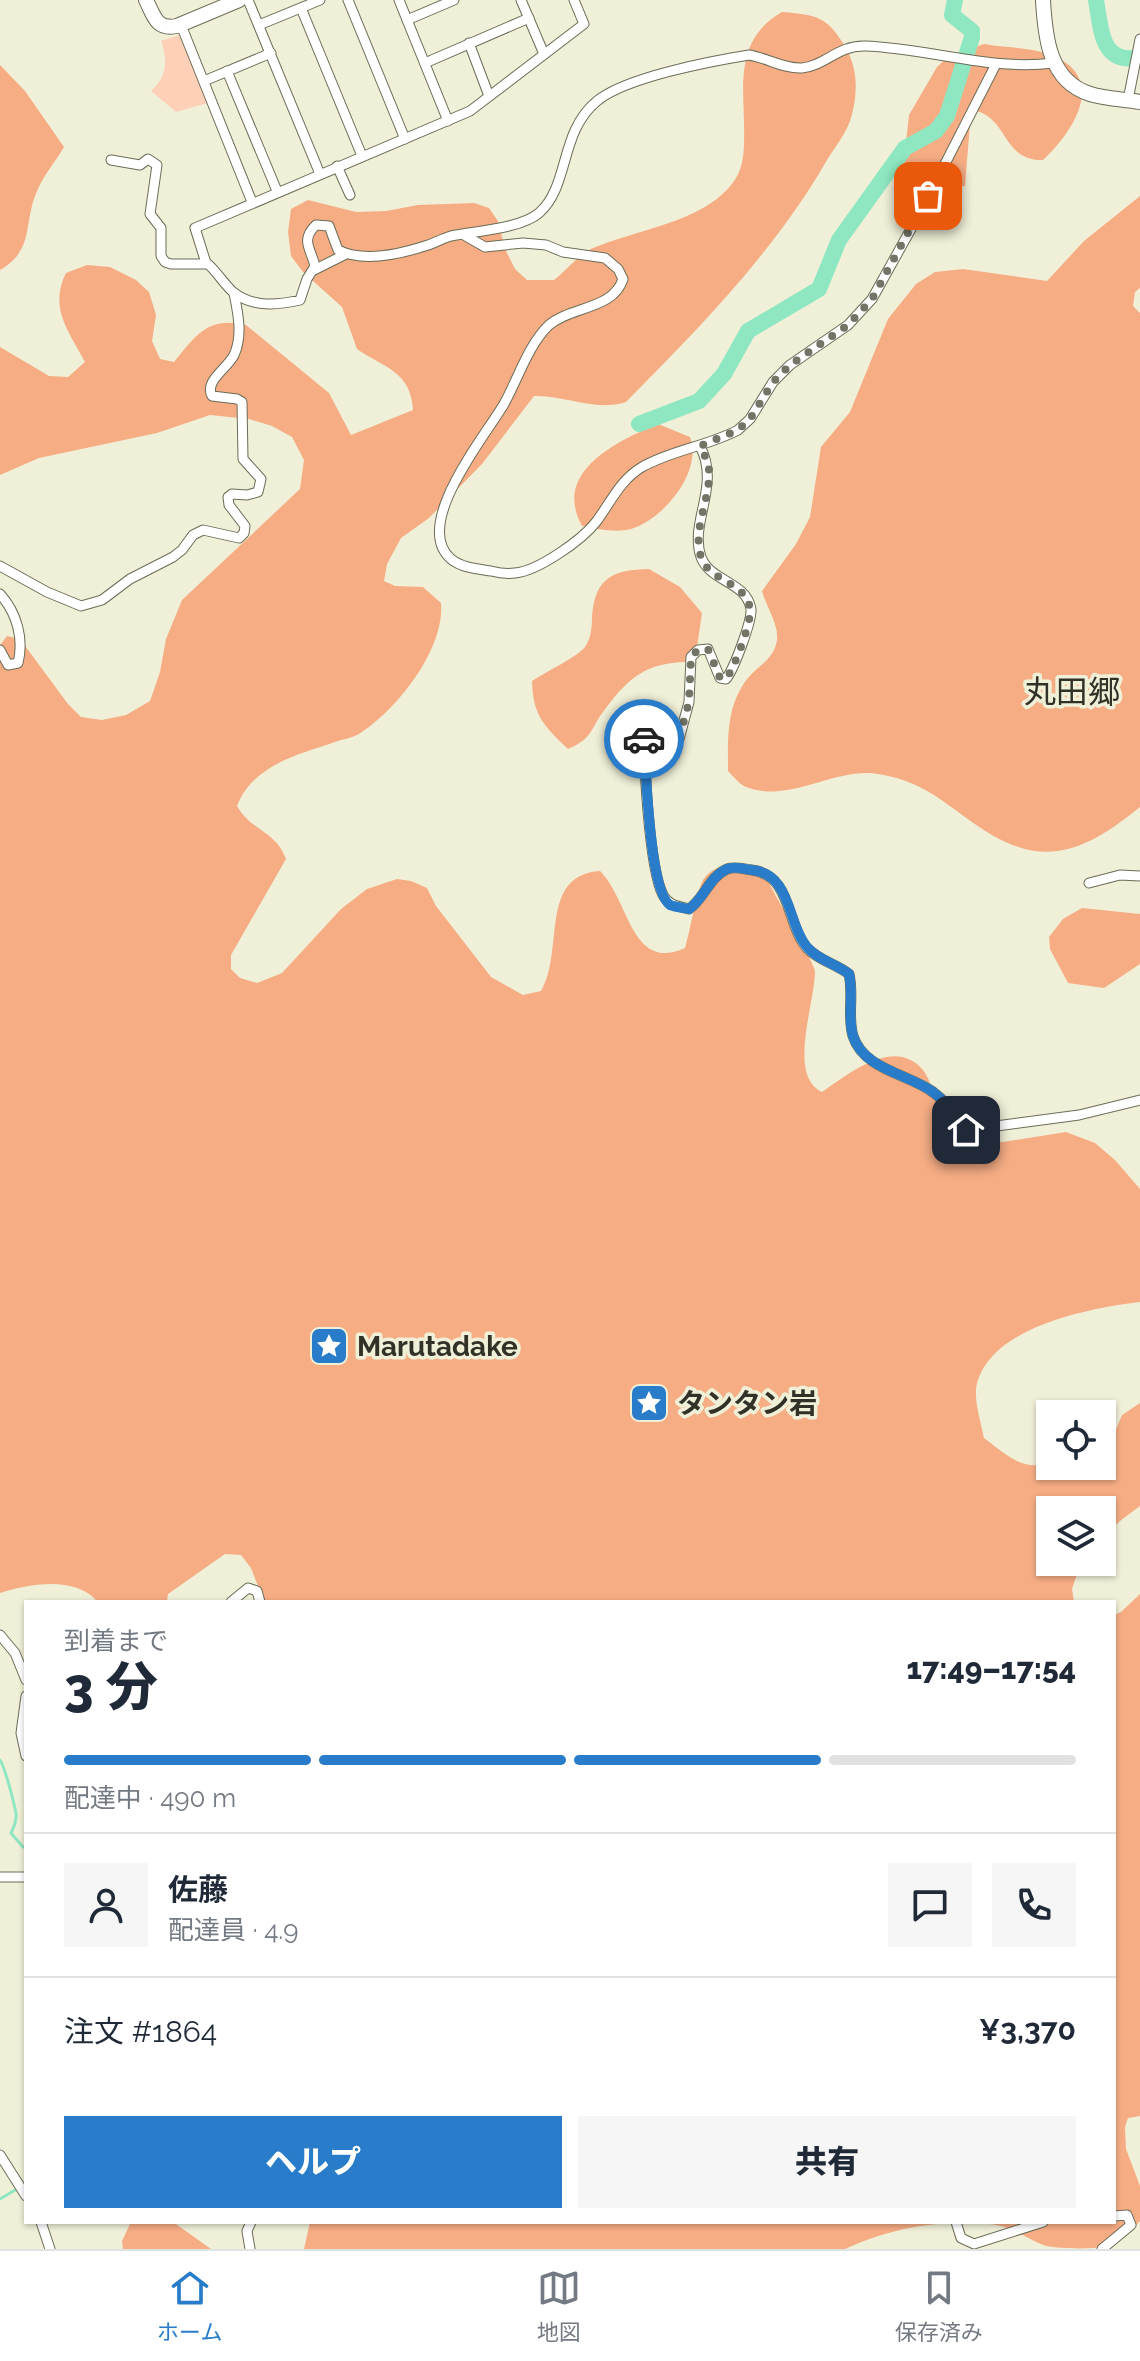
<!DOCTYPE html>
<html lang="ja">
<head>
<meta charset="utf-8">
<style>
  :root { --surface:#fff; --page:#f6f6f7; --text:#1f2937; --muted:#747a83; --line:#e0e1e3; --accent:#287cca }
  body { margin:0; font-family:Raleway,"Noto Sans JP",sans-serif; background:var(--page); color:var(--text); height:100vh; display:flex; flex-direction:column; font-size:30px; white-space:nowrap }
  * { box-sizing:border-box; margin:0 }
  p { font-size:26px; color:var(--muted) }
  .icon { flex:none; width:44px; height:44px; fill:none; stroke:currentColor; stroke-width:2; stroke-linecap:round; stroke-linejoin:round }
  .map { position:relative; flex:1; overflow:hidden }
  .drawer { position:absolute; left:24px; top:1600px; width:1092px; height:624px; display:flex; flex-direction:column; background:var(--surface); border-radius:0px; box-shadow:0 2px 6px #0004 }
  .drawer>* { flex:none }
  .tools { position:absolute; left:1036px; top:1400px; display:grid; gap:16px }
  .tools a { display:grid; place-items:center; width:80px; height:80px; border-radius:0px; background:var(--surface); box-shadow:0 2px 6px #0004; font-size:40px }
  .pin { position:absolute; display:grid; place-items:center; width:68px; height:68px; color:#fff; margin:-34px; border-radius:16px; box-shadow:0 4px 12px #0006 }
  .courier { position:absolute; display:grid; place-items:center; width:80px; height:80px; margin:-40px; border:6px solid #287cca; border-radius:50%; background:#fff; color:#222; box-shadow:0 2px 10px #0007 }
  .head em { font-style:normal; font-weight:800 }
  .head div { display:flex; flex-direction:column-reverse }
  .head { display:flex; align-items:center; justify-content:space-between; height:136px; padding:0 40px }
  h1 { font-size:52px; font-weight:800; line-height:60px }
  .bar { display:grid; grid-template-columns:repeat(4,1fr); gap:12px 8px; align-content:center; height:96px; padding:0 40px }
  .bar i { height:10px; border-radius:6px; background:var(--line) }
  .bar .current { background:var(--accent) }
  .bar p { grid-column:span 4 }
  .line { display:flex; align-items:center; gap:20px; padding:0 40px; border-top:2px solid var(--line) }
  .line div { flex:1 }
  .round { display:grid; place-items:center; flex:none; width:84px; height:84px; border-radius:0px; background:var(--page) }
  .button { display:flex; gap:16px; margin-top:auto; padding:16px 40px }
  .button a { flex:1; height:92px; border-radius:0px; background:var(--accent); color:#fff; font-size:32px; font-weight:800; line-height:92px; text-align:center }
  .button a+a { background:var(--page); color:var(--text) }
  .tab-bar { display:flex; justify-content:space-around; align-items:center; height:112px; border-top:2px solid var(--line); background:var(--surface); font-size:22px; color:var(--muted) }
  .tab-bar a { display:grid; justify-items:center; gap:4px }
  .tab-bar .current { color:var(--accent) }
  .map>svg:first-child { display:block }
  .green { fill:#fed0b7 }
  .forest { fill:#f6ad84 }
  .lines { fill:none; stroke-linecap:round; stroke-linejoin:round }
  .stream { stroke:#8ee7c1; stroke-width:3 }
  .river { stroke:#8ee7c1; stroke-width:16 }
  .street-casing { stroke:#6b6c56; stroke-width:11 }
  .secondary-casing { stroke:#6b6c56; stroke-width:16 }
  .street { stroke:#fff; stroke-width:9 }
  .secondary { stroke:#fff; stroke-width:14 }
  .done { stroke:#747466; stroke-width:8; stroke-dasharray:0 14.4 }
  .route { stroke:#287cca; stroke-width:10 }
  .labels { text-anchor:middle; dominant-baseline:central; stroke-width:7; stroke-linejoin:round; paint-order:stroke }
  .poi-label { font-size:28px; font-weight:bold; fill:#313128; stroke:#f0f0d8; text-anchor:start }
  .quarter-label { font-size:32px; fill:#313128; stroke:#f0f0d8 }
</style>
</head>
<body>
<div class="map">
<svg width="1140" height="2249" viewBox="0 0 1140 2249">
  <rect width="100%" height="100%" fill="#f0f0d8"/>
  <path class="green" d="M179,35L208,103L176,112L151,91C167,77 168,60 161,41Z"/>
  <g class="forest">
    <path d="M782,12C817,15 827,16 846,48C858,69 858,94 851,118C847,132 835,147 827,160C774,252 700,327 626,402C595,412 565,395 534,396L482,464L429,518L401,538L387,564L384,581L395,586L423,587L441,603C445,649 397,710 359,734C352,738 343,739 335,742C297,755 253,765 237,806C250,830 276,831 286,859L231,955V969L240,978L257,983L282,973L341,909L367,889L397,879L411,881L427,888L436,906L491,977L523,995L541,991C565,951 538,875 600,871C629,899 631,973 685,948C690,932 696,893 703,880C715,861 742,862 761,868C768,883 815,964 815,971C815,1004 787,1075 822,1092C849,1074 894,1036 923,1070C928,1076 931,1086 934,1093C942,1108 949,1123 959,1137L1003,1142L1066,1132L1095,1143L1115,1160L1140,1189V1302C1090,1308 993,1326 977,1383C973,1399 981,1422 984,1438C1003,1452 1026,1475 1050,1461V1466H1102V1442H1111L1122,1415L1140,1403V1506L1120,1521L1102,1539V1510H1050V1562H1081L1072,1589L1074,1602H264L251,1568L241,1555L225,1554L168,1594L167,1602H98C76,1576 31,1583 0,1593V645L7,636L20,639L68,704L81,717L102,720L126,715L150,701L160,672L166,639L182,600L300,489L304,460L292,437L272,426L249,419L210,415L157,433L39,458L0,475V347L49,376L68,377L85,362C68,330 49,308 66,273L87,265L110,267L136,280L149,292L156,315L152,341L160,359L174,362C196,335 208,316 246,325L329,393L351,435L413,410C411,371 384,368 357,349L342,307L303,272L291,256L288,232L291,209L308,200L356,212L386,211L418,205L474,203L489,208L498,221L505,249L515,269L527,280H554C566,271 578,255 591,249C636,229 709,222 736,178C742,169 744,154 744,143C746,92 730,42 782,12Z"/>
    <path d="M984,44C1007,48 1037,47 1058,58C1107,83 1070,135 1043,160C1003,161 1009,121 977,111L970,124L965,186L952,187L906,176L904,161L909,115L937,67L949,56Z"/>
    <path d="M0,65L25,91L64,147C56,161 43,176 37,191C23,223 35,250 0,270Z"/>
    <path d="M1140,196V288L1135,292L1133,306L1140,313V807C1075,860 1034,869 965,817C935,795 916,780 878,774C834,767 790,804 746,787C739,784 733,776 728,771C728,738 726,707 747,679C758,665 774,660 777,640C779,625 766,606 762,591L796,544L810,517L821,447L850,412L888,319L916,284L935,272L963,269L1047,281L1084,241Z"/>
    <path d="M658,424L690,437C703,471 664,519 631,529C616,533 597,529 582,526C552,472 617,441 658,424Z"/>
    <path d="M649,569L680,587L702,613L697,647L686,662C647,663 629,677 606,708C590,728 594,738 568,749C544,726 533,716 532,681C544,673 577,657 585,647C591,639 592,627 592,617C595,577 613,570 649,569Z"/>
    <polygon points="1082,908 1140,914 1140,964 1104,988 1068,983 1050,949 1049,937 1063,919"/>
    <path d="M1140,1594V2116L1128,2118L1125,2127L1126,2149L1140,2186V2221C1131,2231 1120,2242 1107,2247C1091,2249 1061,2249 1046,2246C1025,2238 1012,2226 989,2224C941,2219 889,2228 845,2249H304L310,2222H1114V1615L1121,1612Z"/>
    <polygon points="131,2222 173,2222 211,2249 123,2249 122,2241"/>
  </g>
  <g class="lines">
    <g class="stream">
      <path d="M0,1760C5,1767 14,1803 16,1813C17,1820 14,1827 11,1833L23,1847"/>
      <polyline points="25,2180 26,2179"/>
      <polyline points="0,2199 15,2190"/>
    </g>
    <g class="river">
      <path d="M1096,0C1101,29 1101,66 1140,57"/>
      <polyline points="639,424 699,401 724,374 748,331 819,289 839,240 905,148 936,131 947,116 972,37 972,31 952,15 955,0"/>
    </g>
    <defs>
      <g id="street">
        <polyline points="248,0 320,174"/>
        <polyline points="348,0 405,139"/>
        <polyline points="399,0 448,121"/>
        <polyline points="521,0 544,54"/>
        <polyline points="301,8 362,156"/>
        <polyline points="407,20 454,0"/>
        <polyline points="181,25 252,202"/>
        <polyline points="259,25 320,0"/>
        <polyline points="469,43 489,96"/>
        <polyline points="425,63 529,18"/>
        <polyline points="227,71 277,191"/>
        <polyline points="204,81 271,53"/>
        <polyline points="1128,100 1140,39"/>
        <path d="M111,160L140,165L148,159L157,165L150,214L161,228V256L165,262L171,264H208C217,272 224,284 233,292C253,308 278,305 300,300L307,279L315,266C311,249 300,240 316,225L329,226L338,250C364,263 401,254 428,245C435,243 443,238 451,236C475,231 520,229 539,213C570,186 559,132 597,101C626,77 712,61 749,55C767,58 784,69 802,68C825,66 838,45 865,46C928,48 989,71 1053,63"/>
        <polyline points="337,166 350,195"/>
        <path d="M464,235L485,247L523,243L546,245L563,252L605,258L618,269L623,279C613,310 571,306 549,325C528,345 518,379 504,404C486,435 411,525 451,559C462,568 478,569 491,571C499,573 507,574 515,573C538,571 582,540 596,522C611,502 620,480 642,467C672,450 708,446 738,430L750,419L773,382L790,365L848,325L872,299L921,211L996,64"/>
        <polyline points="206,263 195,228 470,111 584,24 574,0"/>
        <polyline points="314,270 346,254"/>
        <path d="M700,446C721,486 689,522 701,557C710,582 746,581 751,609C752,621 734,669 726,679L720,678L708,649L698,650L691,657L689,702L679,739L672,742L668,740L656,715L647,722C641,751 650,870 663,895C669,906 678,906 689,909C704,899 709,877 727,869C735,866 744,869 752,870C792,875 786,924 807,948C818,960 836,964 849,974C854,995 847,1016 853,1036C864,1070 909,1074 933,1092C947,1102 956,1117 966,1130L1079,1115L1140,1100"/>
        <path d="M0,566L47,592L81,606L102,600L130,579L173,557L182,550L193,535L203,530L239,538L244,533L245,526L229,505L228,497L232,494L247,495L258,492L261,479L243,459L242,402L237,399L212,396C204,381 227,369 234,355C243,336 238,313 234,293"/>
        <path d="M0,594C17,613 24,639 18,663L8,665L0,650"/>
        <polyline points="1089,883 1120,875 1140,876"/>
        <polyline points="231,1602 248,1588 257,1591 260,1602"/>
        <polyline points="0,1635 15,1653 26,1680"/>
        <polyline points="26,1696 21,1733 26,1756"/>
        <polyline points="0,1877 26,1877"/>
        <polyline points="0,2155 26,2196"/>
        <polyline points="41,2222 50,2249"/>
        <polyline points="956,2222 961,2238 974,2244 1043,2222"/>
        <polyline points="250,2249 247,2231 251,2222"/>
        <polyline points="1102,2249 1131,2225 1127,2215 1114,2216"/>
      </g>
      <g id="secondary">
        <path d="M146,0C154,16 156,30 177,26L239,0"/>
        <path d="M1043,0C1045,37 1049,81 1090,94C1106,99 1124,99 1140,102"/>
      </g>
    </defs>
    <use href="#street" class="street-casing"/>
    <use href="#secondary" class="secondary-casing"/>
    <use href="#street" class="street"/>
    <use href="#secondary" class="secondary"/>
  </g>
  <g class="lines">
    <path class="done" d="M644,739L647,722L656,715L668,740L672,742L679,739L689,702L691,657L698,650L708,649L720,678L726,679C734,669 752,621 750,609C746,581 709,582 701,557C692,529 711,498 709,470C708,462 704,453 700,446L738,430L750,419L773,382L790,365L848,325L872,299L928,196"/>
    <path class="route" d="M644,739C646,768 649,891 670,905C675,907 684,908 689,909C704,899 709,877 727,869C735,866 744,869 752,870C792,874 787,924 807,947C818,960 836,964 849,974C854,995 847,1016 853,1036C864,1070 909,1074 933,1092C947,1102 956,1117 966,1130"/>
  </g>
  <defs>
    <symbol id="sight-square" viewBox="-11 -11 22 22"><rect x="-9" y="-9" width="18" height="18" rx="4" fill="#287cca" stroke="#f0f0d8"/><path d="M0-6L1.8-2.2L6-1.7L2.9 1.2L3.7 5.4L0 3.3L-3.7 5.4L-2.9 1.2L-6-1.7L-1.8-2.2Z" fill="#fff"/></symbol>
  </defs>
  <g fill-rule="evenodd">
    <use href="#sight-square" x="307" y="1324" width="44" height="44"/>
    <use href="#sight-square" x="627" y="1381" width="44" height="44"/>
  </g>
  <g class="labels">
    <g class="poi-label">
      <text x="357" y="1346">Marutadake</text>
      <text x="677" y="1403">タンタン岩</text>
    </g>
    <g class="quarter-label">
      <text x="1072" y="691">丸田郷</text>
    </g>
  </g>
</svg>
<div class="tools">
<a><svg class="icon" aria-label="locate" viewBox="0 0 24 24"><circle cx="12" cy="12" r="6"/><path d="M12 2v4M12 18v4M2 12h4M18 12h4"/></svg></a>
<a><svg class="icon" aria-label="layers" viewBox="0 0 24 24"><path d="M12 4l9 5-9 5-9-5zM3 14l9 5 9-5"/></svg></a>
</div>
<div class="pin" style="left:928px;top:196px;background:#ea580c"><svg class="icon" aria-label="bag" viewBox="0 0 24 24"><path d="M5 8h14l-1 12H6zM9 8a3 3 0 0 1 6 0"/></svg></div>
<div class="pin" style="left:966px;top:1130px;background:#1f2937"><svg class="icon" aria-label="home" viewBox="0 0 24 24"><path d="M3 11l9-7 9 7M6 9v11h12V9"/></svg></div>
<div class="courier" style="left:644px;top:739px"><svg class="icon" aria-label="car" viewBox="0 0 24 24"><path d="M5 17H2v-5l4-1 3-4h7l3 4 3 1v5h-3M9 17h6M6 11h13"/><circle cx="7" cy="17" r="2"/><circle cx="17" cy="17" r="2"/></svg></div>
<section class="drawer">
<div class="head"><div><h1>3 分</h1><p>到着まで</p></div><em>17:49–17:54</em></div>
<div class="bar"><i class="current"></i><i class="current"></i><i class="current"></i><i></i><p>配達中 · 490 m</p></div>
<div class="line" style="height:144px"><a class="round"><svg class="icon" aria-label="person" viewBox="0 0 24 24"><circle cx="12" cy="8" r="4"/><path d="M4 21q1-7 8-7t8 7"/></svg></a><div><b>佐藤</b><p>配達員 · 4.9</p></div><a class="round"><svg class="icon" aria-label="chat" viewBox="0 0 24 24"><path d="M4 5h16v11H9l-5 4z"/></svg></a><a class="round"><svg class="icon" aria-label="phone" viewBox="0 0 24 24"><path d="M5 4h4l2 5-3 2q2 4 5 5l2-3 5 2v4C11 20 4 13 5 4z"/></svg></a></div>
<div class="line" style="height:104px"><div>注文 #1864</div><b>¥3,370</b></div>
<div class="button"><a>ヘルプ</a><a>共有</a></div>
</section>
</div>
<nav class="tab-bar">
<a class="current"><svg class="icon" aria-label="home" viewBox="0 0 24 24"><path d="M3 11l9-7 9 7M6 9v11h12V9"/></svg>ホーム</a>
<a><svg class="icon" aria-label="map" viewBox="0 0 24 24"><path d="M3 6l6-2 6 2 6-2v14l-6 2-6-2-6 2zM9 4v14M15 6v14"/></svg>地図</a>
<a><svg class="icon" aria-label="saved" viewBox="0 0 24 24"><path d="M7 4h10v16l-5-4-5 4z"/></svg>保存済み</a>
</nav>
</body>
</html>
